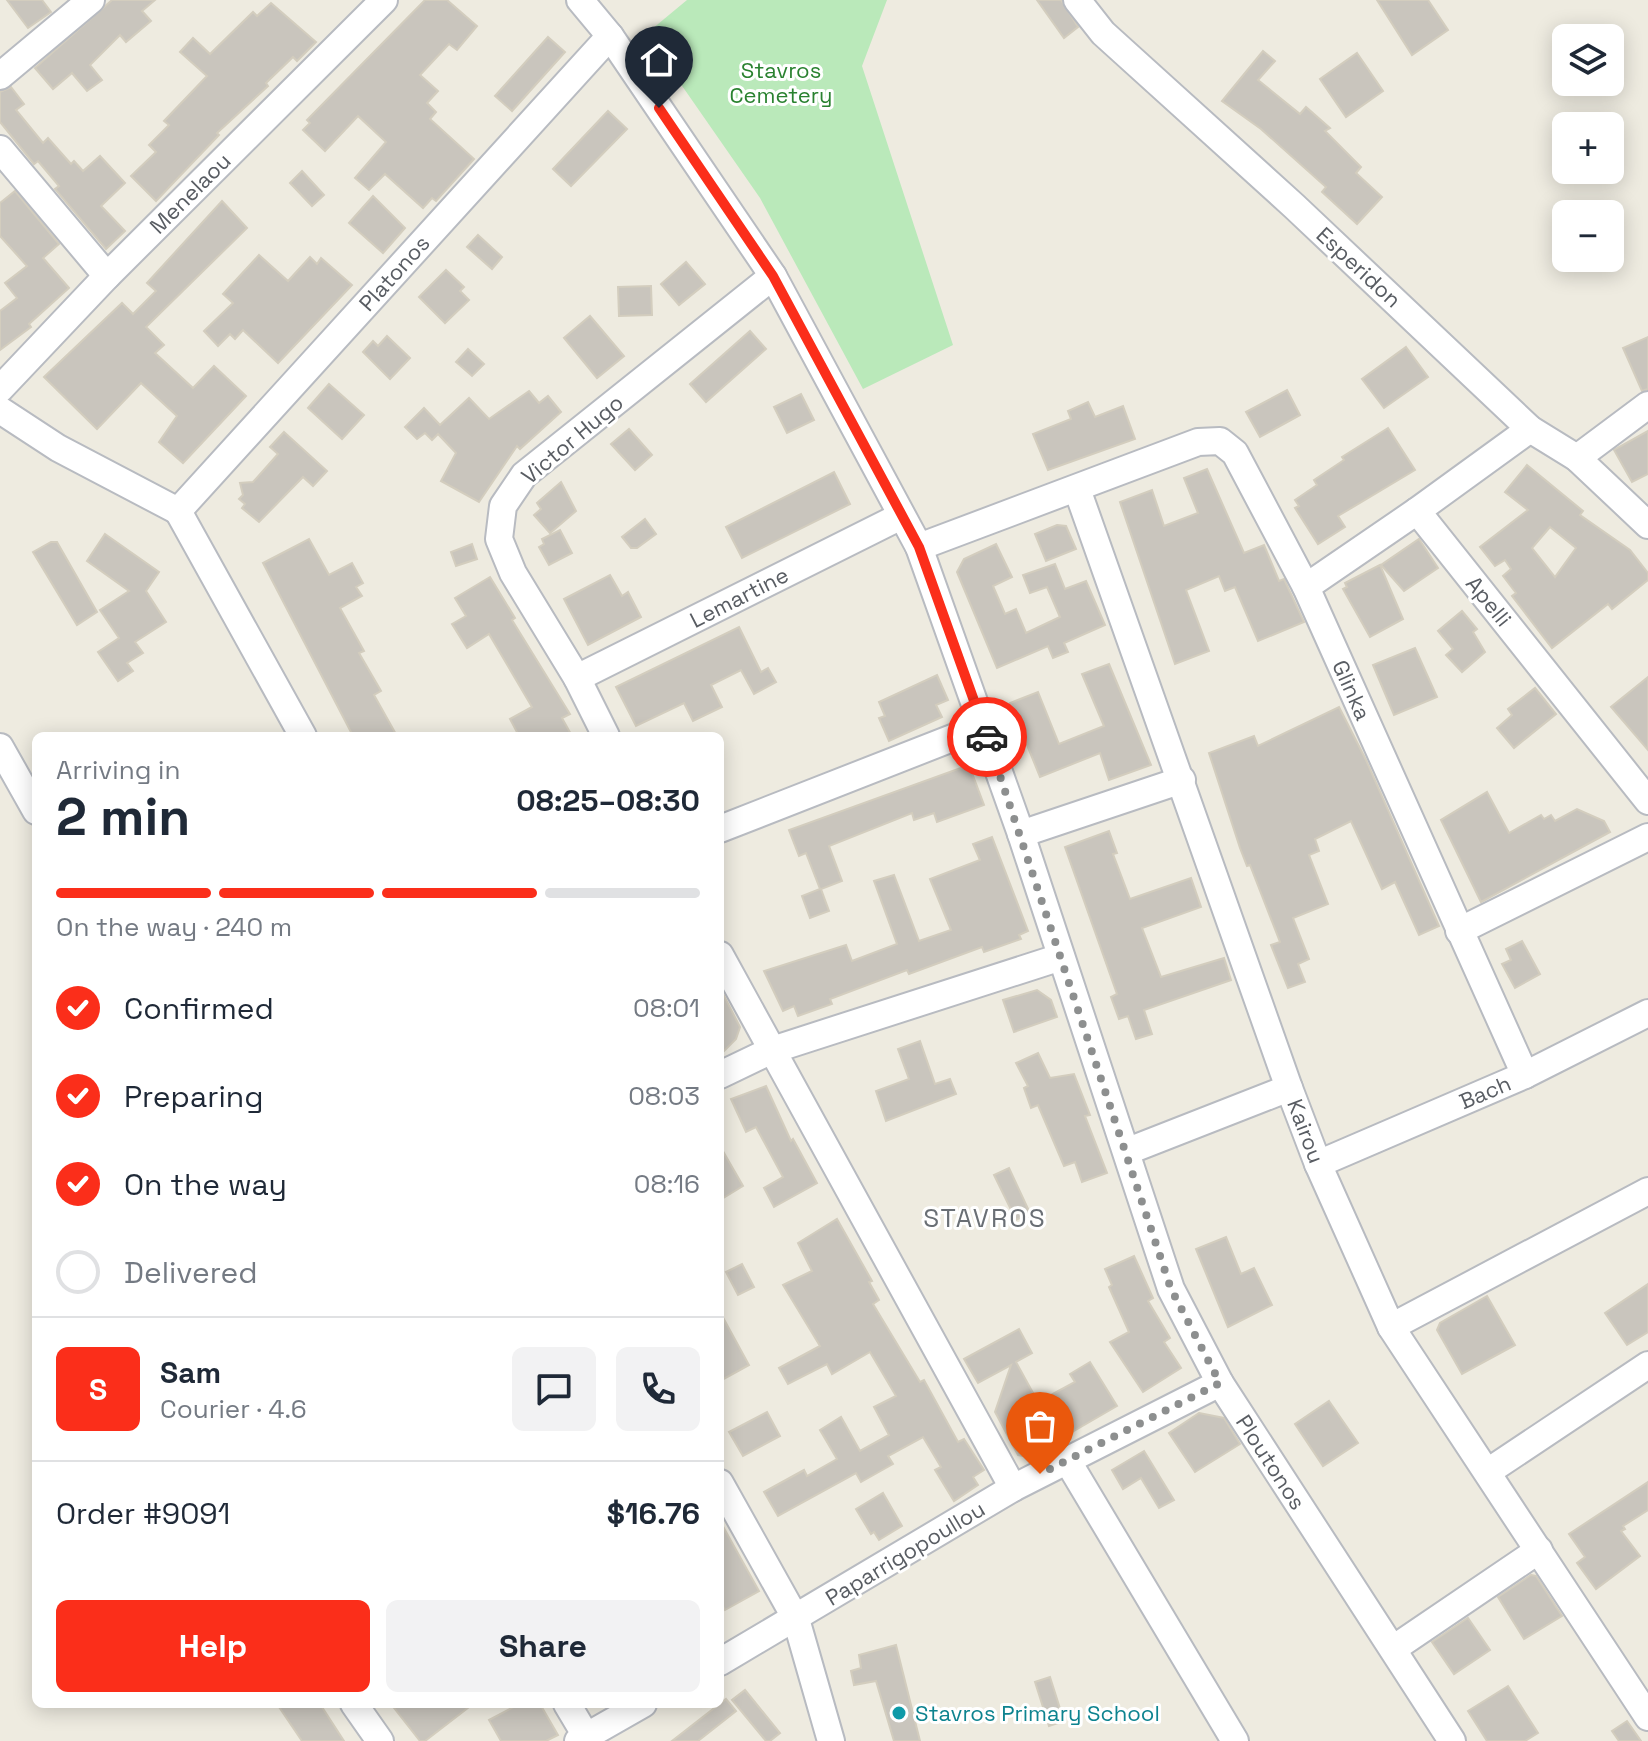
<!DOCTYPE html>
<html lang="en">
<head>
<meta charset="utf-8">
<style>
  :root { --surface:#fff; --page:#f2f2f3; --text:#1f2937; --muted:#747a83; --line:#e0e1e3; --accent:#fb2e1a }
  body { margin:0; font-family:"Space Grotesk",sans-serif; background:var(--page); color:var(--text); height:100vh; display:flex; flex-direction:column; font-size:30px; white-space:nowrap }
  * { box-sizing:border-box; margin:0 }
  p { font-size:26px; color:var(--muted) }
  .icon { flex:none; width:44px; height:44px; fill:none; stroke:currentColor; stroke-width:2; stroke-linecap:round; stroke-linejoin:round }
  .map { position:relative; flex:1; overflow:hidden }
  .drawer { position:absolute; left:32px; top:732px; width:692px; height:976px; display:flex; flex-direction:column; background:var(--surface); border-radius:12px; box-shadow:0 4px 20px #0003 }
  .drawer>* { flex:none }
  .fabs { position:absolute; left:1552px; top:24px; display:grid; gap:16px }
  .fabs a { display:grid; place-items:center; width:72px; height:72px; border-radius:12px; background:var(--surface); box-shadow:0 4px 20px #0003; font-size:40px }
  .pin { position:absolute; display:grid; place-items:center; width:68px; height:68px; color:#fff; margin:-82px -34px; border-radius:50% 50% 50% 0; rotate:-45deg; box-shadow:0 0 8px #0007 }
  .pin .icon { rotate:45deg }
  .courier { position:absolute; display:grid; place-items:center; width:80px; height:80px; margin:-40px; border:6px solid #fb2e1a; border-radius:50%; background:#fff; color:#222; box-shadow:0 2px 10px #0007 }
  .head em { font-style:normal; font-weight:600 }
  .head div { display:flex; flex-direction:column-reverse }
  .head { display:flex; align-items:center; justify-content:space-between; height:136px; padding:0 24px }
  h1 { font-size:52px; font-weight:600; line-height:60px }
  .bar { display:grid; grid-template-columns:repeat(4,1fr); gap:12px 8px; align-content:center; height:96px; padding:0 24px }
  .bar i { height:10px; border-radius:6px; background:var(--line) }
  .bar .active { background:var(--accent) }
  .bar p { grid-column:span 4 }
  .line { display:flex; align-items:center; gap:20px; padding:0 24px; border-top:2px solid var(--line) }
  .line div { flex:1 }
  .round { display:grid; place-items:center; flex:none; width:84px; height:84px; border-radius:12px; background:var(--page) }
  ol { padding:0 24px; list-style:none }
  li { display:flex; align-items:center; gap:24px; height:88px }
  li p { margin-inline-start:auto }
  li .icon { padding:8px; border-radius:50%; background:var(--accent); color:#fff; stroke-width:4 }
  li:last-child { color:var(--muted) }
  li i { width:44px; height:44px; border:4px solid var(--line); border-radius:50% }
  .button { display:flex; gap:16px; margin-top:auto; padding:16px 24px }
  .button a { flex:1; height:92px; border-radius:12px; background:var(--accent); color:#fff; font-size:32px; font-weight:600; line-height:92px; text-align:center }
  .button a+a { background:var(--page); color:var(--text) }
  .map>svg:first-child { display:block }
  .green { fill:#bae9ba }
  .building { fill:#c9c5bd; stroke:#d3cdbe; stroke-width:2; fill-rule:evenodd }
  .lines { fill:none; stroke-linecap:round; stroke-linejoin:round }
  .minor-casing { stroke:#b8bbc1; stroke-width:30 }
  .minor { stroke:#fff; stroke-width:26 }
  .done { stroke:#8d8f8f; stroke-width:8; stroke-dasharray:0 14.4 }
  .route { stroke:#fb2e1a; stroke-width:10 }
  .culture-dot { fill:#0f9aa8; stroke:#fff; stroke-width:3 }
  .labels { text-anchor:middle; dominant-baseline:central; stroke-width:6; stroke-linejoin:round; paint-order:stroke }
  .park-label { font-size:22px; fill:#2a8230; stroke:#fff }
  .street-label { font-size:22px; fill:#595d63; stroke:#fff }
  .culture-label { font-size:22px; fill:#0d838f; stroke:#fff; text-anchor:start }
  .quarter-label { font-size:26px; letter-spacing:2px; fill:#6a6f75; stroke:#fff }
</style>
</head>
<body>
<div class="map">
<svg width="1648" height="1741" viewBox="0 0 1648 1741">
  <rect width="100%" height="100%" fill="#eeebe0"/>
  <polygon class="green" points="687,0 887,0 862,66 953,345 863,389 760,198 646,34"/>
  <g class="building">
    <polygon points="7,0 42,0 51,12 28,28"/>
    <polygon points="112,0 155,0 142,11 151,21 126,42 120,35 90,65 102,80 87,91 72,73 53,89 35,68"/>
    <polygon points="425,0 447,0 477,26 457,50 449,44 420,75 438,91 427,103 436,112 430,119 474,159 436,201 432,198 423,208 385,174 369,190 355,178 386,142 358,116 325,151 303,130 310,123 307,120"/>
    <polygon points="1037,0 1061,0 1078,27 1064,38"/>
    <polygon points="1377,0 1428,0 1448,30 1412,55"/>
    <polygon points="271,3 316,42 297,61 293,57 266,83 268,86 217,133 219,135 156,201 131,176 156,152 149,145 169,125 164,121 207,76 180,52 193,38 210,54 253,12 257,16"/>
    <polygon points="548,37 565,52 512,111 495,96"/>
    <polygon points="1263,51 1275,61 1258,80 1300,114 1306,107 1330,128 1325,131 1361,167 1356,173 1382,197 1357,224 1322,192 1326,187 1261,129 1222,101"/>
    <polygon points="1357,53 1383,91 1346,117 1320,79"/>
    <polygon points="11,87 24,104 16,110 43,143 48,138 71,164 74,161 83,171 100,156 125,183 101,206 125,231 106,249 55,189 59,186 38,161 34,164 0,122 0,92"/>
    <polygon points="608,111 627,129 571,186 553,169"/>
    <polygon points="302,171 324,195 312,206 290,183"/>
    <polygon points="15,191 59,244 43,258 69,288 29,324 31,327 0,350 0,311 17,298 5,283 27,266 0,236 0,203"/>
    <polygon points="373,196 405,228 383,253 349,223"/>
    <polygon points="222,201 247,228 146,327 164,345 155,353 193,388 214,366 246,396 183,463 159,442 177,416 141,383 97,429 44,377 122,303 133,314 156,291 147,283"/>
    <polygon points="478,235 502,257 492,269 467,247"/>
    <polygon points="259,255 288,281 310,257 317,264 321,258 352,285 278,363 243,330 235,339 230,334 218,346 204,331 233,303 223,294"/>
    <polygon points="686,262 705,284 679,305 661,284"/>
    <polygon points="446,270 464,287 460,291 469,300 445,323 419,297"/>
    <polygon points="651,286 652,315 619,316 618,287"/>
    <polygon points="590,316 624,356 597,378 564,338"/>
    <polygon points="750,331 766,349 706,402 690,384"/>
    <polygon points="387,336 410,358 390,379 363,352 373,341 378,346"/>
    <polygon points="1648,337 1648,389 1642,391 1623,348"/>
    <polygon points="1406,347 1428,377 1384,408 1362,379"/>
    <polygon points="468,349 484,364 472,376 456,362"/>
    <polygon points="329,384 364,415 342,439 308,408"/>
    <polygon points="1287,390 1300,415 1260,437 1246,412"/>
    <polygon points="529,391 539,403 548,396 561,412 520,449 517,446 479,502 441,481 456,453 438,434 432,440 425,433 417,439 405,427 424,408 440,425 469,398 489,419"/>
    <polygon points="801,394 814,420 787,433 774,407"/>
    <polygon points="1088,402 1095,417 1123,406 1135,439 1048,470 1033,434 1071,419 1068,411"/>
    <polygon points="1388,428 1415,470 1338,516 1345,527 1318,544 1295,508 1299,506 1295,500 1317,485 1314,480 1344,460 1342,457"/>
    <polygon points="629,429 652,455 635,470 611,444"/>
    <polygon points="1648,431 1648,474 1632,482 1614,450"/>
    <polygon points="284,432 327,471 313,486 303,477 259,522 242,508 245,504 239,499 243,495 240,483 253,482 278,454 270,447"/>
    <path d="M1527,465L1583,511L1580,515L1630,550L1648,573V580L1612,609L1608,604L1552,648L1512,596L1516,593L1503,576L1511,569L1505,560L1495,566L1480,547L1528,510L1505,492ZM1550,527L1576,548L1555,577L1532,548Z"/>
    <polygon points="1207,469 1244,553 1264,545 1279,581 1284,579 1304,622 1258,641 1235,587 1225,591 1219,576 1186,590 1209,651 1175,664 1120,502 1152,490 1164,526 1198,513 1184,478"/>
    <polygon points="834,472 850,504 742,558 726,527"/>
    <polygon points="561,482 576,511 550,533 534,515 541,509 537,503"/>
    <polygon points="645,519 656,534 637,548 631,548 622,537"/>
    <polygon points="1057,525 1066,526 1076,549 1046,561 1035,534"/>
    <polygon points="560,530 572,553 549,565 539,547 544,544 542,539"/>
    <polygon points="105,534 159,572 146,591 166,622 135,642 143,653 127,663 133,671 118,681 98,652 119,638 100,610 129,591 87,561"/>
    <polygon points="309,539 329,575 352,563 363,583 356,587 362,596 340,608 364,651 359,653 381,691 374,695 397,736 353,736 263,563"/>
    <polygon points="1419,539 1438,568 1404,591 1381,565"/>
    <polygon points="51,542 57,542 97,612 77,625 33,552"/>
    <polygon points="472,544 477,559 456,566 451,552"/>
    <polygon points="996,544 1012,577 993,586 1005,614 1016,609 1026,633 1060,617 1047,587 1030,593 1023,575 1055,564 1065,589 1086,581 1105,625 1064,643 1068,652 1053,658 1048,646 997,668 957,572 964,559"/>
    <polygon points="1380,565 1403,619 1370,637 1343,589 1347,587 1345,583"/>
    <polygon points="610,575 622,596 628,592 641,617 588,645 564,599"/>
    <polygon points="490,577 515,618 512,620 570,714 562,718 572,736 519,736 510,719 532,707 489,634 467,648 452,624 466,616 455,598"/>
    <polygon points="1462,611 1477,629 1473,632 1485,652 1462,672 1446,655 1453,649 1438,631"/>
    <polygon points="739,627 761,672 768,668 776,682 754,694 741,670 711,685 722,707 693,721 684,703 636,726 616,687"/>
    <polygon points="1415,648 1437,697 1394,715 1373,665"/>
    <polygon points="1109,664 1151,765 1109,780 1100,753 1040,777 1010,703 1038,692 1059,744 1104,726 1082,674"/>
    <polygon points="937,675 948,700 936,705 942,717 889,741 879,718 885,716 879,702"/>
    <polygon points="1648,677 1648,750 1611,707"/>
    <polygon points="1535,688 1556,714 1514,748 1497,728 1512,715 1508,709"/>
    <polygon points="1339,707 1366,760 1439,926 1419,935 1395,882 1382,889 1351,821 1315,839 1319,851 1309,855 1328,904 1293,918 1309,959 1298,964 1305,982 1288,988 1271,945 1280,942 1250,865 1247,866 1240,848 1209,753 1254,736 1258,746"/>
    <polygon points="969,765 984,805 937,822 934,813 914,820 912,813 829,846 842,881 821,889 829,911 810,918 802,896 820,889 806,853 799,856 789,830"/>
    <polygon points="1487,792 1509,833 1541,815 1544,819 1551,815 1555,821 1577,809 1604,821 1610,832 1481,902 1441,820"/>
    <polygon points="1109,831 1117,853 1113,854 1130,899 1191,878 1201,907 1142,928 1161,977 1224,958 1231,980 1144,1010 1152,1034 1136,1039 1128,1016 1119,1019 1111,997 1117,994 1065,847"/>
    <polygon points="992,837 1028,931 1019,935 1021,939 984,952 982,947 909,974 907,970 830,999 832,1004 798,1016 794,1006 783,1011 764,971 846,945 852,961 897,944 874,881 894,875 919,941 951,930 930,879 980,860 973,844"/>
    <polygon points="1522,941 1540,974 1515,988 1502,964 1511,960 1506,949"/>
    <polygon points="720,988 740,1027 736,1039 720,1055"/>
    <polygon points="1037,990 1051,1000 1057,1017 1014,1032 1003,1000"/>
    <polygon points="920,1041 935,1084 950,1079 956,1094 886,1121 876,1091 909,1079 898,1049"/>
    <polygon points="1038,1053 1050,1078 1074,1074 1090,1115 1085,1116 1107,1173 1082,1182 1075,1162 1064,1166 1038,1105 1031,1108 1024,1088 1028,1086 1016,1063"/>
    <polygon points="766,1086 791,1141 793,1139 817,1183 774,1207 764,1188 783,1177 756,1127 746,1132 731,1099"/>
    <polygon points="720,1146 743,1186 720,1200"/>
    <polygon points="1009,1168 1030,1213 1016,1220 994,1175"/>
    <polygon points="837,1219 872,1281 869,1282 879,1300 873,1304 920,1382 924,1380 958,1442 964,1439 984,1470 973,1477 978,1485 954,1501 935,1470 941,1467 923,1437 888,1456 893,1464 861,1482 856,1473 778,1516 764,1492 804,1470 807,1476 837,1459 820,1430 841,1417 860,1451 889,1435 874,1407 896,1396 870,1352 832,1374 827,1364 788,1384 779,1368 820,1346 783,1285 812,1271 798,1243"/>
    <polygon points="1226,1237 1241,1274 1254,1268 1272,1305 1228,1327 1196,1249"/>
    <polygon points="1134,1256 1153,1298 1148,1301 1170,1338 1164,1342 1181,1368 1143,1392 1110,1342 1129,1332 1109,1287 1112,1285 1105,1269"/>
    <polygon points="742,1264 754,1287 738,1295 726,1272"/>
    <polygon points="1648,1284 1648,1332 1627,1345 1605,1313"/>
    <polygon points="1487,1296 1515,1345 1462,1374 1437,1330 1440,1323"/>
    <polygon points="720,1312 749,1365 720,1381"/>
    <polygon points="1019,1329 1032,1353 1016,1362 1038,1402 1075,1382 1070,1374 1090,1362 1117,1406 1029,1457 1018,1455 995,1412 1011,1365 978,1383 964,1359"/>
    <polygon points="1329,1401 1358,1443 1323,1466 1295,1424"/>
    <polygon points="767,1412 780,1436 743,1456 729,1432"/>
    <polygon points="1199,1413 1224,1418 1240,1444 1195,1472 1169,1433"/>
    <polygon points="1144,1451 1174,1500 1159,1508 1141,1478 1123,1489 1112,1470"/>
    <polygon points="1648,1482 1648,1510 1623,1526 1625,1529 1621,1531 1640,1556 1596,1589 1577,1563 1585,1557 1569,1534"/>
    <polygon points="883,1493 902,1526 879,1540 874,1532 871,1534 856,1509"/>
    <polygon points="720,1521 759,1591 725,1610 720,1601"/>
    <polygon points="1531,1575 1536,1576 1562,1616 1524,1639 1498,1597"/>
    <polygon points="1468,1618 1490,1650 1454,1674 1432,1642"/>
    <polygon points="896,1645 920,1741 894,1741 876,1681 854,1685 851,1671 861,1668 859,1655"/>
    <polygon points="1050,1677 1064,1721 1049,1726 1035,1682"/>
    <polygon points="1508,1686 1538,1733 1525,1741 1487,1741 1468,1711"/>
    <polygon points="745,1690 780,1733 770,1741 766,1741 732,1700"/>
    <polygon points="726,1699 736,1711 698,1741 672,1741"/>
    <polygon points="277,1704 320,1704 344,1741 302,1741"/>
    <polygon points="391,1704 473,1704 425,1741 420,1741"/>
    <polygon points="519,1704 540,1704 558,1735 546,1741 501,1741 489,1720"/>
    <polygon points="1627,1721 1641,1741 1619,1741 1612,1731"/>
  </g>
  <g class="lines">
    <defs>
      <g id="minor">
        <polyline points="580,0 610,36 773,276 919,547 1021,834 1171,1289 1220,1383 1452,1741"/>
        <polyline points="1077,0 1103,33 1294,206 1530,429 1577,458 1648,525"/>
        <polyline points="0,76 91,0"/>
        <polyline points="0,149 107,276"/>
        <polyline points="0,389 107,276 384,0"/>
        <polyline points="0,410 58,448 178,511"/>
        <polyline points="1530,429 1417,511 1648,801"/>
        <polyline points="1577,458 1648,405"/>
        <polyline points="1077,489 1289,1088 1318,1164 1391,1327 1648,1717"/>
        <polyline points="178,511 610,36"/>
        <polyline points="178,511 303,736"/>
        <polyline points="919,547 1198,442 1220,441 1235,453 1306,587 1525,1075"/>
        <polyline points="1306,587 1417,511"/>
        <polyline points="577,678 901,516"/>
        <polyline points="606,736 577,678 513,573 499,539 503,506 524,475 773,276"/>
        <polyline points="0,747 36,811"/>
        <polyline points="720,829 983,726"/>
        <polyline points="1021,834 1182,780"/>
        <polyline points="1459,931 1648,837"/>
        <polyline points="720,955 1013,1488"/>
        <polyline points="720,1075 772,1050 1061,957"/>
        <polyline points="1128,1151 1289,1088"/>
        <polyline points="1318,1164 1525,1075 1648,1013"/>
        <polyline points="1391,1327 1648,1191"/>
        <polyline points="1067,1460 1235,1741"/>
        <polyline points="1489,1471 1648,1365"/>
        <polyline points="720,1483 796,1619 831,1741"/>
        <polyline points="1393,1649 1539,1550"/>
        <polyline points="720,1662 1013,1488 1220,1383"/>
        <polyline points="354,1704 380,1741"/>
        <polyline points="567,1704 589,1741"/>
        <polyline points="578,1741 643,1704"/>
      </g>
    </defs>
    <use href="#minor" class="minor-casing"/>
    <use href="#minor" class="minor"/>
  </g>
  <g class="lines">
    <polyline class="done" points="987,737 1171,1289 1220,1383 1040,1474"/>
    <polyline class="route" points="659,108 773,276 919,547 987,737"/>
  </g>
  <circle class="culture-dot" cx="899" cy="1713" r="8"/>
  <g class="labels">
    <g class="park-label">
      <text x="781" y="70">Stavros<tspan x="781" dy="25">Cemetery</tspan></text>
    </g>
    <g class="street-label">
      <text transform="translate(190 193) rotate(-45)">Menelaou</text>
      <text transform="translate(1359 267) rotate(43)">Esperidon</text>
      <text transform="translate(394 273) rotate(-48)">Platonos</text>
      <text transform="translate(572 439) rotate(-40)">Victor Hugo</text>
      <text transform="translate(739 597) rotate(-27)">Lemartine</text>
      <text transform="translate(1489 601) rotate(51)">Apelli</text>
      <text transform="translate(1352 690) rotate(66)">Glinka</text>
      <text transform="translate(1485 1092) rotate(-23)">Bach</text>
      <text transform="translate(1306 1131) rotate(69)">Kairou</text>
      <text transform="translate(1271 1462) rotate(57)">Ploutonos</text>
      <text transform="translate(905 1553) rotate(-31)">Paparrigopoullou</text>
    </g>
    <g class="culture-label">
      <text x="915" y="1713">Stavros Primary School</text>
    </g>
    <g class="quarter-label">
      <text x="985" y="1218">STAVROS</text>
    </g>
  </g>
</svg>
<div class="fabs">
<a><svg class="icon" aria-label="layers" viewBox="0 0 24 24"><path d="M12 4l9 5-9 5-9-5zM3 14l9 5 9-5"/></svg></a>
<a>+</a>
<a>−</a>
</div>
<div class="pin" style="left:1040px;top:1474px;background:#ea580c"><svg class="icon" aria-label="bag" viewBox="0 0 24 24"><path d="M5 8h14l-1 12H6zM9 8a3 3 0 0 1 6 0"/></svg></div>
<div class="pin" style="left:659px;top:108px;background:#1f2937"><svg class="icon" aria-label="home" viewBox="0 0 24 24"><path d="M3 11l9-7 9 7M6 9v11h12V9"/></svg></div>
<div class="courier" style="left:987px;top:737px"><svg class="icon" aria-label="car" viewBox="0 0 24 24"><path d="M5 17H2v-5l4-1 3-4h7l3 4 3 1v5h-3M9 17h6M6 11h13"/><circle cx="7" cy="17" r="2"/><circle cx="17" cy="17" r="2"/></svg></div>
<section class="drawer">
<div class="head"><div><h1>2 min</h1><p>Arriving in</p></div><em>08:25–08:30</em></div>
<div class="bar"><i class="active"></i><i class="active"></i><i class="active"></i><i></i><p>On the way · 240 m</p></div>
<ol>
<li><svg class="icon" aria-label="check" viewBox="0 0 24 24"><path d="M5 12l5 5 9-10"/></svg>Confirmed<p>08:01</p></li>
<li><svg class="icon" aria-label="check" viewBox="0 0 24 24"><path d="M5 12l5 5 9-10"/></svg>Preparing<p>08:03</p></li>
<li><svg class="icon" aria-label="check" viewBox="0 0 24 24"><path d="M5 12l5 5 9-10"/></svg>On the way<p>08:16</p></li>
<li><i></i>Delivered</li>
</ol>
<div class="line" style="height:144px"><b class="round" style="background:var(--accent);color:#fff">S</b><div><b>Sam</b><p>Courier · 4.6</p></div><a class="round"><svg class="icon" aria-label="chat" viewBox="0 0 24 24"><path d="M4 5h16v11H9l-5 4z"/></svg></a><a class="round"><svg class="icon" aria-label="phone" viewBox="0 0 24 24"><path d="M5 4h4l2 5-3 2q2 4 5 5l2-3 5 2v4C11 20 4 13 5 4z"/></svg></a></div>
<div class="line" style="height:104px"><div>Order #9091</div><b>$16.76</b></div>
<div class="button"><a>Help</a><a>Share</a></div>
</section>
</div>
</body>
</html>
